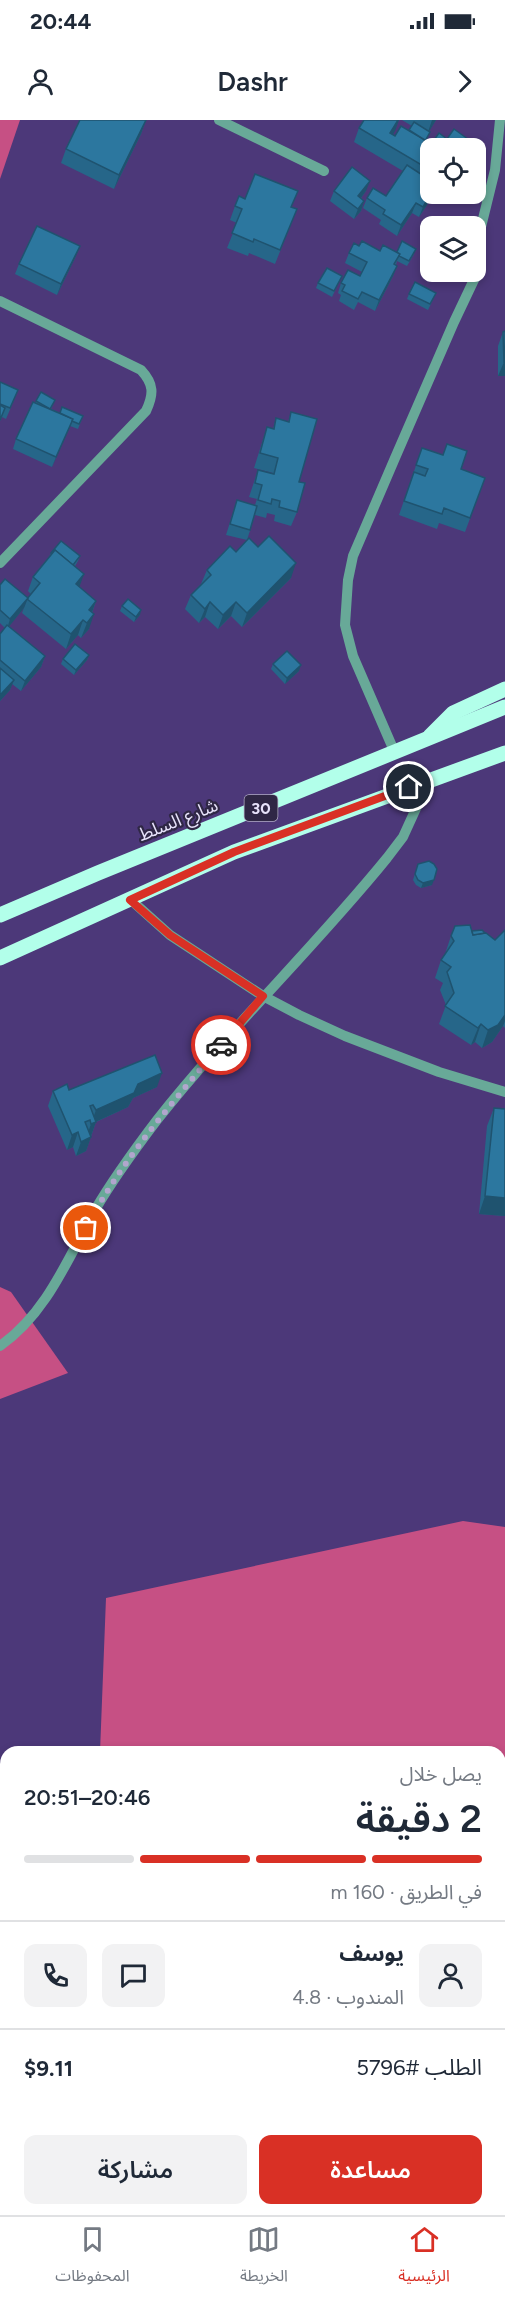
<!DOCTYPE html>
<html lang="ar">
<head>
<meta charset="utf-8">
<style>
  :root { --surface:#fff; --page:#f2f2f3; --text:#1f2937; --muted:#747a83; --line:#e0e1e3; --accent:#d93025 }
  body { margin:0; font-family:Figtree,"Noto Sans Arabic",sans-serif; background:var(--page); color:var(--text); direction:rtl; height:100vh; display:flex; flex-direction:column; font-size:22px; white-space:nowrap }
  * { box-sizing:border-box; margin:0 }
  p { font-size:20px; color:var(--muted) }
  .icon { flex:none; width:33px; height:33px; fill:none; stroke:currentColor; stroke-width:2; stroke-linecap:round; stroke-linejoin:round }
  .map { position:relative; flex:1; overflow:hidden; direction:ltr }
  .drawer { position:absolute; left:0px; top:1626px; width:506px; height:470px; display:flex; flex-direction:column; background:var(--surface); border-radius:18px 18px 0 0; box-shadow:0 3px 9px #0003; direction:rtl }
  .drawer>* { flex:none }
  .fabs { position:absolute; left:420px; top:18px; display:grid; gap:12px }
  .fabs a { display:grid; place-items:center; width:66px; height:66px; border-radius:12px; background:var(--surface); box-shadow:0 3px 9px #0003; font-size:30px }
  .pin { position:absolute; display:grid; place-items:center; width:51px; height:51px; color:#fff; margin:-26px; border:3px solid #fff; border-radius:50%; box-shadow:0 2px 6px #0007 }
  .courier { position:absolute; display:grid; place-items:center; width:60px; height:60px; margin:-30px; border:4px solid #d93025; border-radius:50%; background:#fff; color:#222; box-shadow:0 2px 8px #0007 }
  .overview em { font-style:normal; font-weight:600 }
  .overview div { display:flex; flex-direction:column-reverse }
  .overview { display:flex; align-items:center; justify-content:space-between; height:102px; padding:0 24px }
  h1 { font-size:39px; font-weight:600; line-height:45px }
  .bar { display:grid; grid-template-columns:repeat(4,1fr); gap:9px 6px; align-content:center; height:72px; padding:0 24px }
  .bar i { height:8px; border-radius:4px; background:var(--line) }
  .bar .on { background:var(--accent) }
  .bar p { grid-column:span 4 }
  .line { display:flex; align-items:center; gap:15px; padding:0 24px; border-top:2px solid var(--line) }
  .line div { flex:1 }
  .round { display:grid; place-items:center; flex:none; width:63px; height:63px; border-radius:12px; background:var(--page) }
  .cta { display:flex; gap:12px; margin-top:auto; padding:12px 24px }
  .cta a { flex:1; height:69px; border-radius:12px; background:var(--accent); color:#fff; font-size:24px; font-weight:600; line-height:69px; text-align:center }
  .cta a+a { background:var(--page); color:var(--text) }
  .status { display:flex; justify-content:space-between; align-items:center; height:42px; padding:0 30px; background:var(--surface); direction:ltr }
  .status svg { height:16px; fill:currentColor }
  header { display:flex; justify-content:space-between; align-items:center; height:78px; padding:0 24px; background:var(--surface); font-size:27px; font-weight:600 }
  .dock { display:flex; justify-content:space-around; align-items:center; height:84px; border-top:2px solid var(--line); background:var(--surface); font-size:16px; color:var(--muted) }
  .dock a { display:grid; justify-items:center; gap:3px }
  .dock .on { color:var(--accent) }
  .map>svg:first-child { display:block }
  .forest { fill:#c65084 }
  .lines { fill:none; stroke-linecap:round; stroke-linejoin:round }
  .minor { stroke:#68a998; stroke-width:10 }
  .major { stroke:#b2ffea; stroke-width:15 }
  .wall { fill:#266689 }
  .shaded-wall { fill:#1f536f }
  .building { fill:#2c779f; stroke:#1f536f; stroke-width:1.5 }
  .done { stroke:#b1a6cd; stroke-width:6; stroke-dasharray:0 10.8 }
  .route { stroke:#d93025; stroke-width:8 }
  .labels { text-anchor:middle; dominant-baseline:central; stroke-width:4.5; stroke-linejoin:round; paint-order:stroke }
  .shield { fill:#2f2745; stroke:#b0aac4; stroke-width:1.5 }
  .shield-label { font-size:16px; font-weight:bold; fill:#e7e2fa }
  .street-label { font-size:18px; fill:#e7e2fa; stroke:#2f2745 }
</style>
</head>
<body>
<div class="status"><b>20:44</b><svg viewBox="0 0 49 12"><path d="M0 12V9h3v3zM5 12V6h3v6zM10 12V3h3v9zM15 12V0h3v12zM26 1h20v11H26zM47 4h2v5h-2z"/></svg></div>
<header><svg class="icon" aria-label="forward" viewBox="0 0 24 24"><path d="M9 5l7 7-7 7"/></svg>Dashr<svg class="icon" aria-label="person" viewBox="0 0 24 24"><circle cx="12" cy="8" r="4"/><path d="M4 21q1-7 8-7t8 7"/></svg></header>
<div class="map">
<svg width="505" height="2095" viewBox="0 0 505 2095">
  <rect width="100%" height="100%" fill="#4c3879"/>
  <g class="forest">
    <polygon points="0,0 20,0 0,59"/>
    <polygon points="0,1167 11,1172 68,1253 0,1279"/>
    <polygon points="463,1401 505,1407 505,2095 0,2095 0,1922 6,1920 6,2090 500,2090 500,1632 100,1632 106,1478"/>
  </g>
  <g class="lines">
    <g class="minor">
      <polyline points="219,0 324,51"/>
      <path d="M0,181L141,250C154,264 154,274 146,291L0,443"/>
      <polyline points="395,633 353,536 345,505 348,460 353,436 395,338 454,202 481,145 480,111 495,50 500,0"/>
      <polyline points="131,780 170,815 263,876 299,895 345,916 439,952 505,972"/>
      <path d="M0,1226C47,1193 68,1138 95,1090C113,1059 135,1029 157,1000C229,909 314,828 387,738L403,717L429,660"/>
    </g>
    <g class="major">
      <polyline points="430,616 453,593 505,569"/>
      <polyline points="0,795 98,753 505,587"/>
      <polyline points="0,838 234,732 505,633"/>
    </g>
  </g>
  <g class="wall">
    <polygon points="146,0 141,14 114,69 61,43 66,29"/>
    <polygon points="364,0 399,0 393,14 395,16 401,6 409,10 412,6 402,0 436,0 429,11 430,12 425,24 430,27 439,13 447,19 454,9 483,30 481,34 484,37 481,47 476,54 476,28 430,28 430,68 429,67 426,72 430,75 427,85 419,97 412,93 397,116 379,104 381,100 363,88 367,78 373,68 386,76 403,51 354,22 359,8"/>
    <polygon points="334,71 366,71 361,78 364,81 361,91 354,99 330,81"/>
    <polygon points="245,79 292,87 297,89 275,144 249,133 248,136 227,128 237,103 230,100 235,86"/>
    <polygon points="359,126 380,131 414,134 407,146 397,141 396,145 397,146 393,156 375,191 358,182 354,190 339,181 341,175 338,173 341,163 360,156 362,152 345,143 349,133"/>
    <polygon points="76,136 57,175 15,154 19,144"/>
    <polygon points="342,156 332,177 316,168 318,163"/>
    <polygon points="436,173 428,190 407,179 409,174"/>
    <polygon points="505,211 505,256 498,256 498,226 503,212"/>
    <polygon points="0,262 14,280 6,299 2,297 0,301"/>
    <polygon points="41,272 55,280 51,289 60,293 83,296 78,309 70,306 52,347 13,329 16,319"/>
    <polygon points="291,292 299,362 297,392 291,406 274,401 275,395 267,393 266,398 255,395 247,420 226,415 237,380 255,385 257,379 249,377 258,350 272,354 273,353 254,348 267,307 273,309 276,298 288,302"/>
    <polygon points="422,328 461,349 485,358 465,412 439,403 437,409 399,395"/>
    <polygon points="236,432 291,458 242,507 231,496 218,509 205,497 199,503 185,489 191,475 201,464 207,450"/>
    <polygon points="51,433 80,436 78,441 75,446 79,467 96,481 92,493 89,509 81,518 78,515 66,529 22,493 27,479 31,474 28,471 33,457 49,437"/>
    <polygon points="0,465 24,488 9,506 45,536 41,547 21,571 12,564 10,570 0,581 0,514 5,508 0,503"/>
    <polygon points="122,486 140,495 134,502 120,491"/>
    <polygon points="89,535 87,540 74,555 61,544 63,539"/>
    <polygon points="273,544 299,551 285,564 271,549"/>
    <polygon points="418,744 432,765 421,768 416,765 413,760"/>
    <polygon points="505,810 505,908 503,906 492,922 482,928 475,922 471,925 439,904 446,885 440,870 443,863 435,858 441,840 445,834 451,816 472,811 485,813 495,820"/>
    <polygon points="157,967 133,978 128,987 96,1002 86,1031 76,1036 73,1027 67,1030 48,986 53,971 69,970"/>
    <polygon points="494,988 505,989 505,1096 479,1094 487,1006"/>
  </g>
  <g class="shaded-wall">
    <polygon points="146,0 141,14 114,69 119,55"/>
    <polygon points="398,0 399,0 395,11 387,24 390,13"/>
    <polygon points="432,0 436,0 427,15"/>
    <polygon points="484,37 481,47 476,54 476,49"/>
    <polygon points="370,61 366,71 355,86 358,76"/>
    <polygon points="430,62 428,70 420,81 424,71"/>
    <polygon points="430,75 427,85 419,97 423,87"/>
    <polygon points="364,81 361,91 354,99 358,89"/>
    <polygon points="416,83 412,93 397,116 401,105"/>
    <polygon points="80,126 76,136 57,175 61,164"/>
    <polygon points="397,146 393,156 375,191 379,180"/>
    <polygon points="504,242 505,242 505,256 498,256"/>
    <polygon points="73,299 69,309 52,347 56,337"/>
    <polygon points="296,443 291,458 242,507 247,493"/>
    <polygon points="84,454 79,468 76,464"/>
    <polygon points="28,478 24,488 7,509 10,499"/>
    <polygon points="96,481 91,495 89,490"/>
    <polygon points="210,482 205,497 199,503 205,489"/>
    <polygon points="236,482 231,496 218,509 223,495"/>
    <polygon points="141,490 140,495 134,502 136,497"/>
    <polygon points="94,494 89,509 81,518 87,503"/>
    <polygon points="83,500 78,515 66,529 71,514"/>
    <polygon points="89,535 87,540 74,555 76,550"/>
    <polygon points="45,536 41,547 21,571 25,561"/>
    <polygon points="301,545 299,551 285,564 287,558"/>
    <polygon points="14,560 10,570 0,581 0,575"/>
    <polygon points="434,760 432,765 421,768 423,763"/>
    <polygon points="505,895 505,901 503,906 492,922 482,928 488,910"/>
    <polygon points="481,904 475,922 471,925 478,908"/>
    <polygon points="162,953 157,967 133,978 128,987 91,1004 96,990 138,964"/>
    <polygon points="96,1002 91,1016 86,1018 91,1004"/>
    <polygon points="78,1012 73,1027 67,1030 72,1015"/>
    <polygon points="91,1017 86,1031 76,1036 81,1022"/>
    <polygon points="485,1076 505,1078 505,1096 479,1094"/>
  </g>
  <g class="building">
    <polygon points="80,0 146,0 119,55 66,29"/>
    <polygon points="364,0 398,0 390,13 395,16 401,6 425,20 423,23 430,27 434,20 446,28 430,28 430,50 359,8"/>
    <polygon points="414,2 430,12 424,23 425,20 409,10"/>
    <polygon points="454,9 483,30 480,33 484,37 476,49 476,28 446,28 434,20 439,13 447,19"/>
    <polygon points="407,45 430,60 430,62 424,71 430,75 423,87 416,83 401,105 383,94 385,90 367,78 373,68 386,76"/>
    <polygon points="352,47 370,61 358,76 364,81 358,89 334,71"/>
    <polygon points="255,54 298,71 291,87 297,89 280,130 254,119 253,122 232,113 242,89 235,86 239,76 245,79"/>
    <polygon points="37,106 80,126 61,164 19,144"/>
    <polygon points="362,121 380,131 383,125 400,134 394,144 397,146 379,180 362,172 358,179 342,171 345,165 341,163 348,150 360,156 367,142 349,133 354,123 359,126"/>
    <polygon points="402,121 416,129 409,141 399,136 400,134 397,132"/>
    <polygon points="327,148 342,156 334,171 318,163"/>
    <polygon points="415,162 436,173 430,184 409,174"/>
    <polygon points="505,211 505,242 504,242 503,212"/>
    <polygon points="0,262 18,270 10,288 0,284"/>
    <polygon points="41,272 55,280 50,289 36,281"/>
    <polygon points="33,282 73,299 56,337 16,319"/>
    <polygon points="0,285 5,288 0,300"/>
    <polygon points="62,287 83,296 79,304 72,301 73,299 60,293"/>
    <polygon points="291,292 317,299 299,362 305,363 297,392 279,387 280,381 272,379 271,384 258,380 262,365 255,363 258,350 274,354 278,338 260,333 267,307 274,309 276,298 289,302"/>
    <polygon points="447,324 467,331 461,349 485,358 470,398 444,388 442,394 404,381 414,352 425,356 428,349 416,345 422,328 443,335"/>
    <polygon points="237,380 257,386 250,410 230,404"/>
    <polygon points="269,416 296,443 247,493 236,482 223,495 210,482 205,489 191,475 211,455 207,450 230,426 236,432 249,418 258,427"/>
    <polygon points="61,421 80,436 73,445 55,430 52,434 51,433"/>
    <polygon points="55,430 84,454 76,464 96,481 89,490 94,494 87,503 83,500 71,514 27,479 40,463 33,457"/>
    <polygon points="5,459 28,478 10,499 0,490 0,465"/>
    <polygon points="128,479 141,490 136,497 122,486"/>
    <polygon points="7,505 45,536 25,561 0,540 0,514"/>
    <polygon points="75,524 89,535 76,550 63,539"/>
    <polygon points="287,531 301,545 287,558 273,544"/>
    <polygon points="0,548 14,560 0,575"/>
    <polygon points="429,741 434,744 437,749 434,760 423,763 418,760 415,754 418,744"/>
    <polygon points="470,805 473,815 486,813 495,820 505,810 505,895 498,905 488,910 481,904 478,908 445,886 454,873 447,852 451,847 441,840 454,821 451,816 455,806"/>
    <polygon points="482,810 485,813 473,815 472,811"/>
    <polygon points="155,935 162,953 138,964 134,973 96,990 93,985 90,986 96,1002 91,1004 90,1000 85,1002 91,1017 81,1022 78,1012 72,1015 53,971 67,964 69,970"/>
    <polygon points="494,988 505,989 505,1078 485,1076"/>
  </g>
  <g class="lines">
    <path class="done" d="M86,1108C122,1040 172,983 221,925"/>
    <polyline class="route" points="221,925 263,876 170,815 130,780 234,732 409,667"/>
  </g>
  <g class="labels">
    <rect class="shield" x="244.5" y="675" width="33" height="26" rx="4.5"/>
    <g class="shield-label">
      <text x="261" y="688">30</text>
    </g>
    <g class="street-label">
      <text transform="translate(178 700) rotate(-22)">شارع السلط</text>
    </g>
  </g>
</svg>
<div class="fabs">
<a><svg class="icon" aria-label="locate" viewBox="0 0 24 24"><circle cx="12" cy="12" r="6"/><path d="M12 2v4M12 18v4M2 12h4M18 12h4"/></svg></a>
<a><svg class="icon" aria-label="layers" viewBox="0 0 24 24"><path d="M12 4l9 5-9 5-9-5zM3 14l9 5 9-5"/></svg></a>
</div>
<div class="pin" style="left:86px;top:1108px;background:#ea580c"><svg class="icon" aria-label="bag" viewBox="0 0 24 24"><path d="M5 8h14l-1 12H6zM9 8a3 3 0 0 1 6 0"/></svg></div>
<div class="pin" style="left:409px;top:667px;background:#1f2937"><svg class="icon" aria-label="home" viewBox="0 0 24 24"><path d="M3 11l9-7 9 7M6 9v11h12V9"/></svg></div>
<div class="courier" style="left:221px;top:925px"><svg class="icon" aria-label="car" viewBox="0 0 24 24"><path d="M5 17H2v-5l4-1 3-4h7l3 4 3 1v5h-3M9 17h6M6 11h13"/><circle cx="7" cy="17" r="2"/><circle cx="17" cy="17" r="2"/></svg></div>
<section class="drawer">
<div class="overview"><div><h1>2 دقيقة</h1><p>يصل خلال</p></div><em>20:46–20:51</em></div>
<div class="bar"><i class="on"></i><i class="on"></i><i class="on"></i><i></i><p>في الطريق · 160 m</p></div>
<div class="line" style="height:108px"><a class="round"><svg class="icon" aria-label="person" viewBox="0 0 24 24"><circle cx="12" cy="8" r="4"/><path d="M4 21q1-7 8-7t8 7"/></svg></a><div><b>يوسف</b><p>المندوب · 4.8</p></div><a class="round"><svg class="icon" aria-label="chat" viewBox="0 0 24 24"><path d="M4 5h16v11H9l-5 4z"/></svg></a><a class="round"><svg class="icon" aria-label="phone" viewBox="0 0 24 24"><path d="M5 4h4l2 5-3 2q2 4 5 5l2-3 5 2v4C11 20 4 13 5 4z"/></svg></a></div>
<div class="line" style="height:78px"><div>الطلب #5796</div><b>$9.11</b></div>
<div class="cta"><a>مساعدة</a><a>مشاركة</a></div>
</section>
</div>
<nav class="dock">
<a class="on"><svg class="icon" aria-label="home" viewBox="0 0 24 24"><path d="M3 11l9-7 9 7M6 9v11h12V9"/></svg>الرئيسية</a>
<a><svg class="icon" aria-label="map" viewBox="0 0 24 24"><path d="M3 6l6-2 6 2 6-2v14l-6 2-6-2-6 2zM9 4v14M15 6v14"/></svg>الخريطة</a>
<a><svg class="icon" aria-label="saved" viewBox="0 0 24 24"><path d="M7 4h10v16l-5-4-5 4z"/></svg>المحفوظات</a>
</nav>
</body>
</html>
